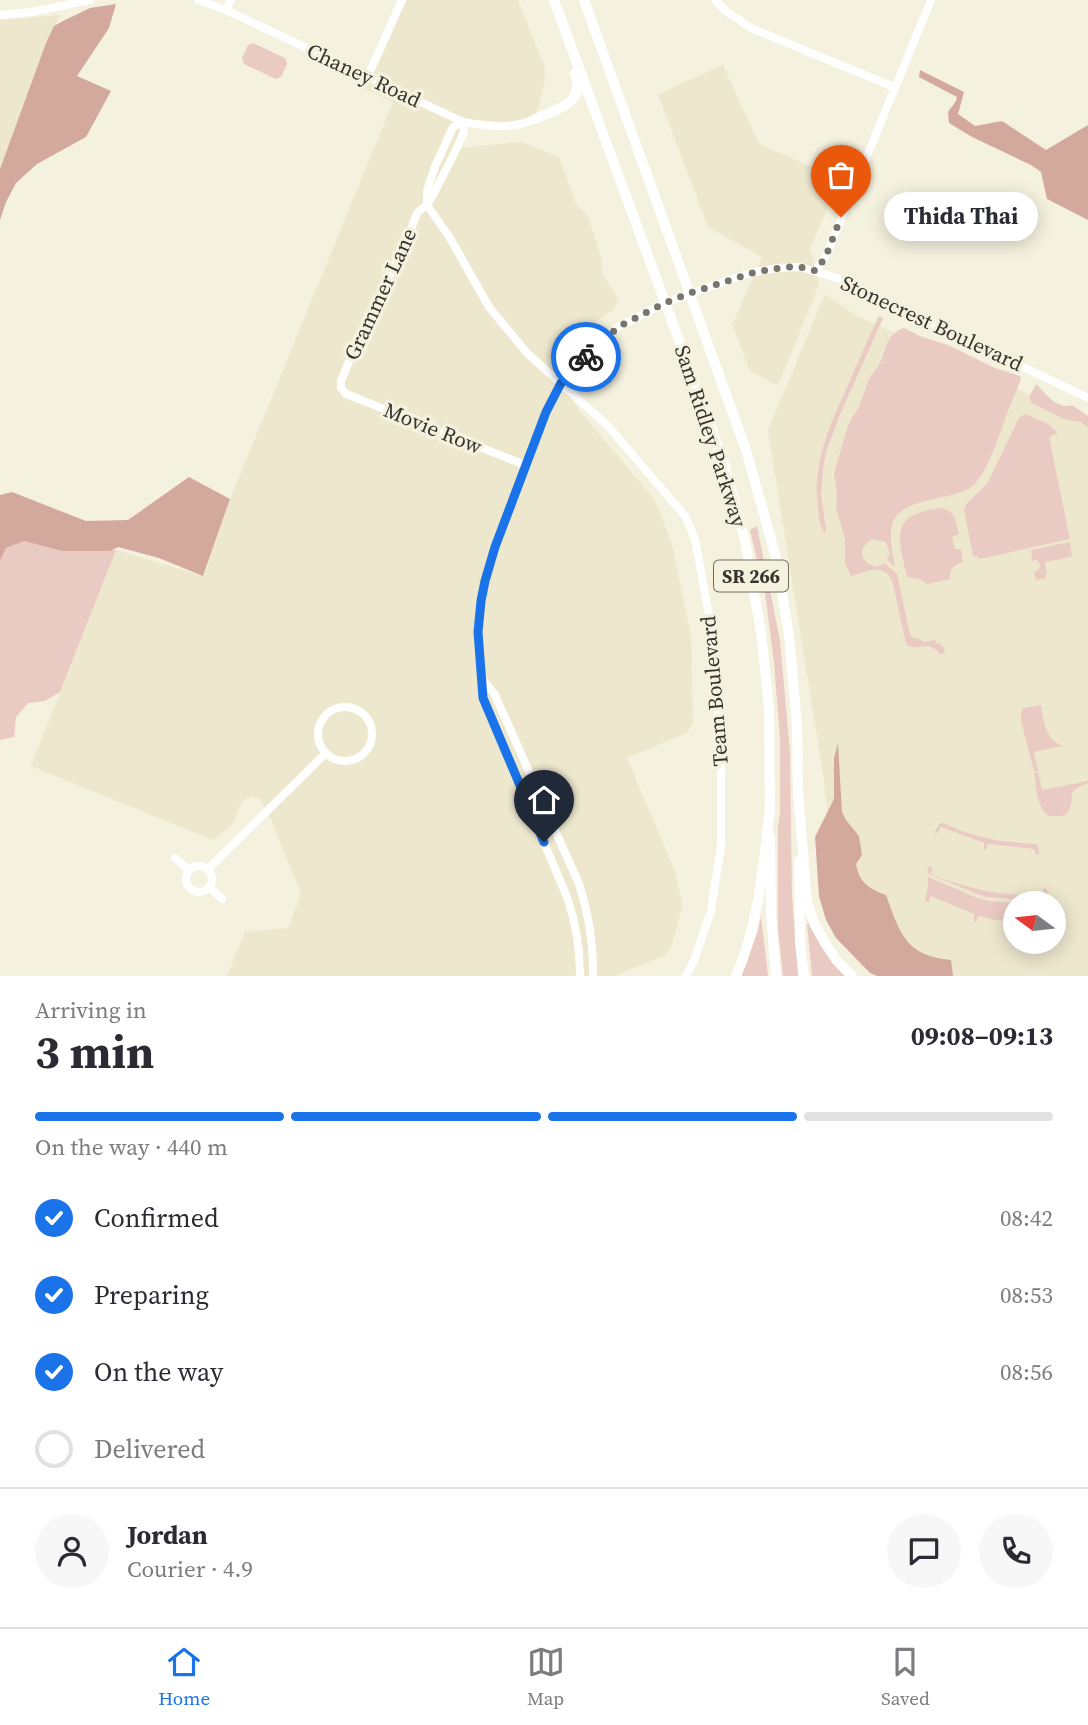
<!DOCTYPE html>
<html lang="en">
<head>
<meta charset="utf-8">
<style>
  :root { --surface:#fff; --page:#f7f7f7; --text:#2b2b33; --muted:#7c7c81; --line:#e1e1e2; --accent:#1a73e8 }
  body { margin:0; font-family:"Source Serif 4",serif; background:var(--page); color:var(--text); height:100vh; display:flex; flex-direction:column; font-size:26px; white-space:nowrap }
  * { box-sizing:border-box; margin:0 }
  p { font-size:23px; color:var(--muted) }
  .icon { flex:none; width:38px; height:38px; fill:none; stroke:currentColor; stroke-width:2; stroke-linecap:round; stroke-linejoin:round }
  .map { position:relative; height:976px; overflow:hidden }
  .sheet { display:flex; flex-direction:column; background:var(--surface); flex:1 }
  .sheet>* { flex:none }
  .needle { width:46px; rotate:285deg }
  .tools { position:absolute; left:1003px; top:891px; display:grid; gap:14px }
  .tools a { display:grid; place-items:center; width:63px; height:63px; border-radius:50%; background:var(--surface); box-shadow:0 4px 18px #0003; font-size:35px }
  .pin { position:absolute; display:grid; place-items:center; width:60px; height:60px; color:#fff; margin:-72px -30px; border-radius:50% 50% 50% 0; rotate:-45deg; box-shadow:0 0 7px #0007 }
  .pin .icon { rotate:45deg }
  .courier { position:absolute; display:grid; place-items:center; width:70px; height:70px; margin:-35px; border:5px solid #1a73e8; border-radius:50%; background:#fff; color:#222; box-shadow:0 2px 9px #0007 }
  .bubble { position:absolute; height:49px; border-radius:24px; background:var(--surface); box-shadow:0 4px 18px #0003; font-size:23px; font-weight:700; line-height:49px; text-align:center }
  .head em { font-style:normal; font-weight:700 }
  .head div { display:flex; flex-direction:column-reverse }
  .head { display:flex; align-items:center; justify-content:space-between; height:119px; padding:0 35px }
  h1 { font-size:46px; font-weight:700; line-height:52px }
  .bar { display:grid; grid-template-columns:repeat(4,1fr); gap:10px 7px; align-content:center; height:84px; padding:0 35px }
  .bar i { height:9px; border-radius:5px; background:var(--line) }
  .bar .active { background:var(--accent) }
  .bar p { grid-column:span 4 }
  .line { display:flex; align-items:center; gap:18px; padding:0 35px; border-top:2px solid var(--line) }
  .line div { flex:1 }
  .round { display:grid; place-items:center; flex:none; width:74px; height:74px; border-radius:37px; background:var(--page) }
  ol { padding:0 35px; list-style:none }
  li { display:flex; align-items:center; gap:21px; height:77px }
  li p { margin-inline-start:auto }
  li .icon { padding:7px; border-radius:50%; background:var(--accent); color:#fff; stroke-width:4 }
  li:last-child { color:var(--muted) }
  li i { width:38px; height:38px; border:4px solid var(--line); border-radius:50% }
  .menu { display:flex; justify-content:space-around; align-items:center; height:98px; border-top:2px solid var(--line); background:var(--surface); font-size:19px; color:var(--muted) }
  .menu a { display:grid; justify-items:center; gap:4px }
  .menu .active { color:var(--accent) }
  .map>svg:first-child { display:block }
  .built { fill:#ede7ce; fill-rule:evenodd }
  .green { fill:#eacbc3 }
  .forest { fill:#d3a99d }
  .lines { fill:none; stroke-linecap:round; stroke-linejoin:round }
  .minor { stroke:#fff; stroke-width:8 }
  .major { stroke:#fff; stroke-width:10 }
  .highway { stroke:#fff; stroke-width:10 }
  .done { stroke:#78766b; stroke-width:7; stroke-dasharray:0 12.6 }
  .route { stroke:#1a73e8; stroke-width:9 }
  .labels { text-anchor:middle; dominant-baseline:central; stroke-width:7; stroke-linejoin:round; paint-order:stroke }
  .shield { fill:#f5f1df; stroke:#6f6d62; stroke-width:2 }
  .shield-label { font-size:19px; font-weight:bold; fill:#35342d }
  .street-label { font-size:21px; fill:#35342d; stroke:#f5f1df }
</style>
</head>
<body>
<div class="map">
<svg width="1088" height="976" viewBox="0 0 1088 976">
  <rect width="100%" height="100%" fill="#f5f1df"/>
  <g class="built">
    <polygon points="402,0 518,0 544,65 545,81 535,119 522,125 464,122 457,148 521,142 559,157 576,203 589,218 602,261 602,274 618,298 614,309 562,346 561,383 579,410 655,500 672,544 691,636 693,722 687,733 627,758 675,871 683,906 671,946 666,955 614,976 227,976 245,932 288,928 301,894 270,817 260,798 253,797 245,799 239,807 233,823 213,840 31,766 116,550 204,576 230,499 393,102 363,88"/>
    <polygon points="60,15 47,42 0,169 0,20"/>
    <polygon points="723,65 759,144 840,179 810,249 819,285 778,386 750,371 732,325 762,257 708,227 658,94"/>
    <path d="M825,294L857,316L1088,421V976H896L838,907L824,781L768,430ZM1015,903H1054V942H1015Z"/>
  </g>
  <g class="green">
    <polygon points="253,43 285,58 287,64 281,77 276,79 244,64 242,58 248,45"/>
    <path d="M879,316L883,318L840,415L826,452L823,469L821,494L826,529L825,534C820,527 819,517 818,508C812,463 830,425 848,385C858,362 868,338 879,316Z"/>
    <path d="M904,328L922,337L948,345L995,368L1020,376L1021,378C1018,389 1013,398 1009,408C1001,430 990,466 976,483C968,491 957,494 947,496C896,507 883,512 895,567L887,560L890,554L886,542L872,539C857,549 859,562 877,567L884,563L897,574L910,634L914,638L922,640L923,642L935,640L936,644L940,643L941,647H944L945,653L940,655C929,638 918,653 906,644L893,584C885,560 868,572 851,576L845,563V539L836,508L837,494L834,473L846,432L850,421L859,407L869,379L880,363H891L880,362C887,348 887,333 904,328Z"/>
    <path d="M1036,384C1046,394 1057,410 1072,405L1088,416V427L1081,422L1064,419L1031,403L1029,397Z"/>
    <polygon points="1026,414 1050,425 1057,433 1049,437 1070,539 979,559 977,556 973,556 964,509 967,503 987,484 1019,418"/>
    <path d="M940,508C955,509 956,521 959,534L952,537L955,549H961L963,562C954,565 949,569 950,579L927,584L919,579L907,577C899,537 888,515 940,508Z"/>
    <polygon points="757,526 780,640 790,752 792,894 798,976 783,976 778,929 778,826 780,812 780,739 774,663 765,593 750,530"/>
    <polygon points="24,540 62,551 116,550 60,692 45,701 28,703 16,717 14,737 0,740 0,561 6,548"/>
    <polygon points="1070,542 1072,557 1045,562 1047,574 1045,575 1046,578 1036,580 1034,572 1039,570 1040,565 1037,560 1032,561 1031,550"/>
    <path d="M1041,705C1044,722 1045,739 1063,746L1034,752L1038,771H1034L1021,721V713L1023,708Z"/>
    <path d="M1038,772L1042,790L1088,781V783C1085,785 1078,787 1074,790C1069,797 1074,805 1068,812C1066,815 1063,816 1058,816C1037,821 1037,788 1034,773Z"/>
    <path d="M943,823C976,838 999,842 1035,844L1038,846L1039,854L1036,855L1034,849L988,844L986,850H984V843L941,827L938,832L935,833V831L939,824Z"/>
    <path d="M930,866L932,869L931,874C967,889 1003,896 1043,896V889L1045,888L1047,889L1050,903H1034L1032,900L1030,903L1013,899L985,897L929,874L927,869Z"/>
    <polygon points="928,877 980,899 990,901 1018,903 1015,903 1015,922 995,920 978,916 976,922 974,922 974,914 931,896 929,901 927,902 925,900 928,887"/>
    <polygon points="761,916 768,976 741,976 758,931"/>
    <polygon points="809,923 850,976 812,976 807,924"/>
  </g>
  <g class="forest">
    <polygon points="116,4 109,28 77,76 111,91 86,137 37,164 16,183 6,202 0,220 0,169 46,43 54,26 65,20 90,8"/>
    <polygon points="920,70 964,92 958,114 975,126 1002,121 1046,150 1088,125 1088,220 1047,199 1041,172 1031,165 972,137 949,123 948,112 956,101 957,97 919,77"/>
    <polygon points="189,477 230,499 203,576 159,558 118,547 110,551 62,551 24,541 6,548 0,561 0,495 12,492 86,521 128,520"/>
    <path d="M838,743L842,812L846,820L859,836L862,855L856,864C859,882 869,889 886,895C900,934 906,956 951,960L953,976H877L870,973L836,938L826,920L819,896L815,837L834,799V758Z"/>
  </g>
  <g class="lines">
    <g class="minor">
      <path d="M198,0L226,10L463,122C488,126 511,130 535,119"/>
      <polyline points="715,0 727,12 753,29 894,87"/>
      <polyline points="226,10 231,0"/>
      <polyline points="0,15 32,12 90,0"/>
      <polyline points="368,76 402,0"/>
      <polyline points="463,122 453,127 434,169 427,191 427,205 450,238 489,307 527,353 608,426 685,516 695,539 715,648 721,757 721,846 711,911 693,963 686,976"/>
      <polyline points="463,122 464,132 453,156 433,195 427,205 417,213 409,235 348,364 341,381 341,388 346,394 525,465"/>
      <polyline points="816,271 826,256 931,0"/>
      <path d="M481,678L494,693L579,884C589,915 594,944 593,976"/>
      <circle cx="345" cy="734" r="27"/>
      <polyline points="175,858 189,870"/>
      <circle cx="199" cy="879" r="13"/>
      <polyline points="208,869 326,753"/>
      <polyline points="209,887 222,899"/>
      <path d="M580,976C580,948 576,923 567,897L483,698L478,632L481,601L485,581L495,547L546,412L561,383L591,351L618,327L665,303L731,279L755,272L778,268L800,267L837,278L1088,398"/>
    </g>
    <g class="major">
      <polyline points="554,0 724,463 745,541 761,632 769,708 770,815"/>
      <polyline points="584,0 747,453 776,558 789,635 797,724 798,797"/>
      <path d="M535,119C557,109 586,104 575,73"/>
      <polyline points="770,837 771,915 776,976"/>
      <polyline points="799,861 800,943 804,976"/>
    </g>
    <g class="highway">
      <polyline points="798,792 807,901 814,923 825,943 837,961 852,976"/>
      <path d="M736,976C759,924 763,865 770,809"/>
    </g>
  </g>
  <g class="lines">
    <polyline class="done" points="586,357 618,327 665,303 690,293 755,272 786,267 800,267 816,271 826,256 841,217"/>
    <polyline class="route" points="544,842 483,698 478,632 481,601 485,581 495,547 546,412 561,383 586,357"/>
  </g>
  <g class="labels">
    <rect class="shield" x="714" y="560.5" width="74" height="31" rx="5"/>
    <g class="shield-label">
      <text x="751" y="576">SR 266</text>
    </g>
    <g class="street-label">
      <text transform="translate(364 75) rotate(25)">Chaney Road</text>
      <text transform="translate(380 294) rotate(-65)">Grammer Lane</text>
      <text transform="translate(932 323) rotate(25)">Stonecrest Boulevard</text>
      <text transform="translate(433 428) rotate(22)">Movie Row</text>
      <text transform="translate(711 436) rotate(72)">Sam Ridley Parkway</text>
      <text transform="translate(714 691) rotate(-95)">Team Boulevard</text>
    </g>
  </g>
</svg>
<div class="tools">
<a><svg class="needle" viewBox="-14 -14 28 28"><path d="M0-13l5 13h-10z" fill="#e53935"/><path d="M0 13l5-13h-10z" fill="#7c7c81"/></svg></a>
</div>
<div class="pin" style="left:841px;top:217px;background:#ea580c"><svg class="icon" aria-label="bag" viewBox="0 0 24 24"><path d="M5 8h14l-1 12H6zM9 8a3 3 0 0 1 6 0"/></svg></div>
<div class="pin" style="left:544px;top:842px;background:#1f2937"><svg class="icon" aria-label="home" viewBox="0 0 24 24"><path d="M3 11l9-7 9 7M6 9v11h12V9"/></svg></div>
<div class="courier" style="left:586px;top:357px"><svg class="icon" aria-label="bike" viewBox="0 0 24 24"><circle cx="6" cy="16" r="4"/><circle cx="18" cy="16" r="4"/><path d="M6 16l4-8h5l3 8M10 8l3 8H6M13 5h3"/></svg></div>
<div class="bubble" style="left:884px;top:192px;width:154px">Thida Thai</div>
</div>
<section class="sheet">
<div class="head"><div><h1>3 min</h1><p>Arriving in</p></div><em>09:08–09:13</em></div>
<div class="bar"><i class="active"></i><i class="active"></i><i class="active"></i><i></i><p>On the way · 440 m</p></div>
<ol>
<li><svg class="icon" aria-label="check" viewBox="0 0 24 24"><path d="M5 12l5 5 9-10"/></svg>Confirmed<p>08:42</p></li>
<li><svg class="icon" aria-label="check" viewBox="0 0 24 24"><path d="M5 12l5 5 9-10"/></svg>Preparing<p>08:53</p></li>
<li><svg class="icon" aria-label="check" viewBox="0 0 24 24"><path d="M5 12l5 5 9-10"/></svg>On the way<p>08:56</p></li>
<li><i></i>Delivered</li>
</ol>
<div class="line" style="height:126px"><a class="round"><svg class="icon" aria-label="person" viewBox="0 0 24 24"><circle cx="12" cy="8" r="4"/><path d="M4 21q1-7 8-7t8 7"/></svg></a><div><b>Jordan</b><p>Courier · 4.9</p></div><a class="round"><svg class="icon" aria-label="chat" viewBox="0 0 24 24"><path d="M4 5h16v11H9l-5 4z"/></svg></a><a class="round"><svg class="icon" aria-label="phone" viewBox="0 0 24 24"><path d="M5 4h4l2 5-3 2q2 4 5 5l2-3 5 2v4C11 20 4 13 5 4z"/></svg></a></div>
</section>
<nav class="menu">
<a class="active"><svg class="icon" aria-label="home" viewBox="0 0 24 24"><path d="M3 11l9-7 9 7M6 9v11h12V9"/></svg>Home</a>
<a><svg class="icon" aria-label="map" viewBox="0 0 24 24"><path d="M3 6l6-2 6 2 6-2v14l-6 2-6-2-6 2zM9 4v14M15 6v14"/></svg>Map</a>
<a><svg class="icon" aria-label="saved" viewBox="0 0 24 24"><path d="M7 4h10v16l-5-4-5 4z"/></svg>Saved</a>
</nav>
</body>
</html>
